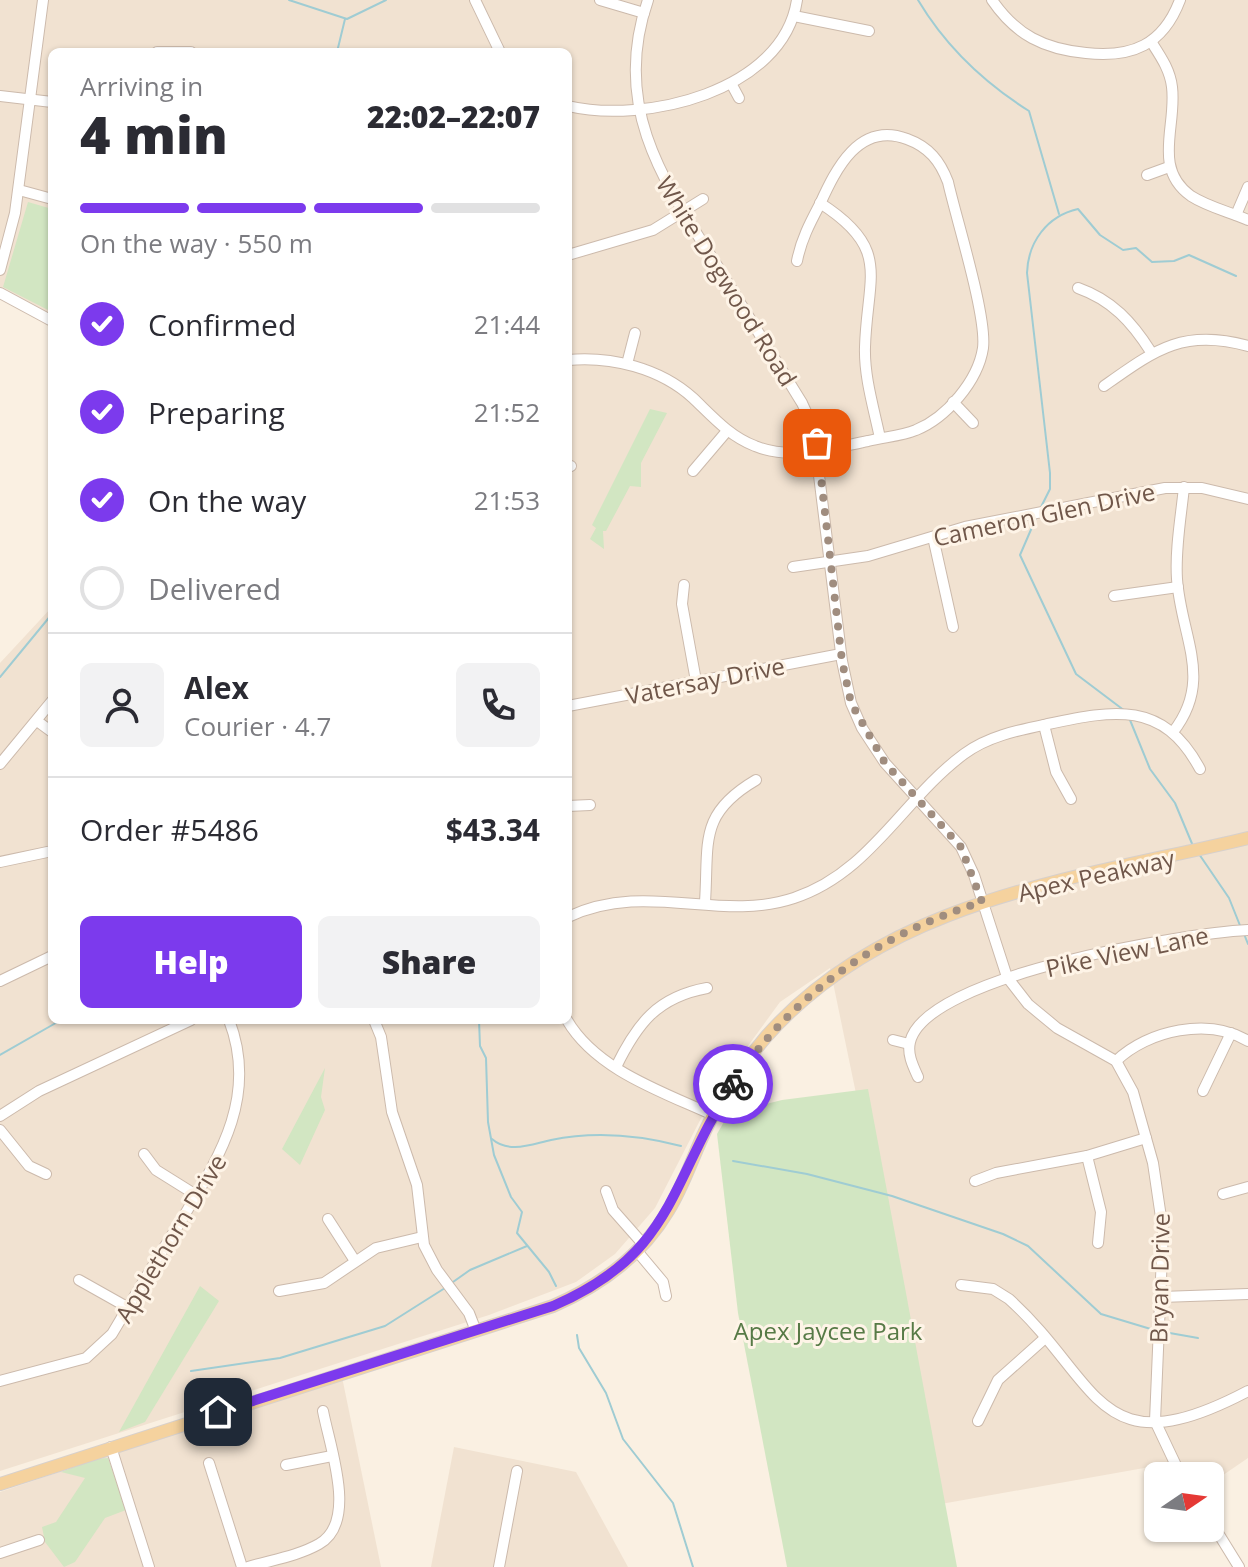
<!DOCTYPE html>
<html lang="en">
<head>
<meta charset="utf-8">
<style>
  :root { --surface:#fff; --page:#f2f2f3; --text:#2b2b33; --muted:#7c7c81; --line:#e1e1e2; --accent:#7c3aed }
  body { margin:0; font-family:"Open Sans",sans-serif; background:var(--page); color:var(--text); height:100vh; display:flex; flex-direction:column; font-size:30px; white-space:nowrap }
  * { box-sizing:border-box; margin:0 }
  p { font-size:26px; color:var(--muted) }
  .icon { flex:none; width:44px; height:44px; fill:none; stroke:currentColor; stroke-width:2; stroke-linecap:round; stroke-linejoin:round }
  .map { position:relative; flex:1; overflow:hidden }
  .panel { position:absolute; left:48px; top:48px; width:524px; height:976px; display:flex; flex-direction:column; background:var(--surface); border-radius:12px; box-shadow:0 2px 6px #0004 }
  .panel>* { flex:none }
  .needle { width:52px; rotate:77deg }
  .fabs { position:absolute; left:1144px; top:1462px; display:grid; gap:16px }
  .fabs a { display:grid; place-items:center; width:80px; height:80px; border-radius:12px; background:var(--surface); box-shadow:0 2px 6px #0004; font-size:40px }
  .pin { position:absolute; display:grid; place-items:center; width:68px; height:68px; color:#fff; margin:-34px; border-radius:16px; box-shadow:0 4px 12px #0006 }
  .courier { position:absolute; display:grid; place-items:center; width:80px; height:80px; margin:-40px; border:6px solid #7c3aed; border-radius:50%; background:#fff; color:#222; box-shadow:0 2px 10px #0007 }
  .head em { font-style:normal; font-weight:800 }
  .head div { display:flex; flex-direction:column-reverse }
  .head { display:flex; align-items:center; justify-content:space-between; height:136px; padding:0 32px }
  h1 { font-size:52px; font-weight:800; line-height:60px }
  .bar { display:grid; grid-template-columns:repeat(4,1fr); gap:12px 8px; align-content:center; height:96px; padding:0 32px }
  .bar i { height:10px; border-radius:6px; background:var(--line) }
  .bar .active { background:var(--accent) }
  .bar p { grid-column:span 4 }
  .line { display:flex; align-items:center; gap:20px; padding:0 32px; border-top:2px solid var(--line) }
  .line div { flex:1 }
  .round { display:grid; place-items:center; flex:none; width:84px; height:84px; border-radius:12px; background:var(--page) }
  ol { padding:0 32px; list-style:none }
  li { display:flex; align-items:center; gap:24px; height:88px }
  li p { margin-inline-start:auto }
  li .icon { padding:8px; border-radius:50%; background:var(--accent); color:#fff; stroke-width:4 }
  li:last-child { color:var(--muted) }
  li i { width:44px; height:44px; border:4px solid var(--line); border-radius:50% }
  .button { display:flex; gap:16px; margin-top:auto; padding:16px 32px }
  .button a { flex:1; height:92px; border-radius:12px; background:var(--accent); color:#fff; font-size:32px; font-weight:800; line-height:92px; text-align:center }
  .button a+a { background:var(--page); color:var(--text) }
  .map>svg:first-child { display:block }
  .residential { fill:#f1e2d1 }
  .green { fill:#d2e6c2 }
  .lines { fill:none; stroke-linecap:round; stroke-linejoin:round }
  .stream { stroke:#9fccd3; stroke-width:2 }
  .minor-casing { stroke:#ccbaac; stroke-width:12 }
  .major-casing { stroke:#d7d0cc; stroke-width:14 }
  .minor { stroke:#fff; stroke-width:10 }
  .major { stroke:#f5d29e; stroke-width:12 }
  .done { stroke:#a08d7f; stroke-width:8; stroke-dasharray:0 14.4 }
  .route { stroke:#7c3aed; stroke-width:10 }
  .labels { text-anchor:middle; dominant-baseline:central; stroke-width:6; stroke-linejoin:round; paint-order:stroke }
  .street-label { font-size:24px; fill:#70574a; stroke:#fef4e7 }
  .park-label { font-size:24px; fill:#577a46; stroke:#fef4e7 }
</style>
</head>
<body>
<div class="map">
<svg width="1248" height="1567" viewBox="0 0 1248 1567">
  <rect width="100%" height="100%" fill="#faf0e2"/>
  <g class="residential">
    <polygon points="0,0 1248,0 1248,1458 1210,1484 1210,1476 1188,1476 1178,1462 941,1504 830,968 780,1002 715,1091 655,1208 615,1254 576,1282 489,1315 0,1471 0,663 52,607 52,1020 568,1020 568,52 52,52 52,321 0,293"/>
    <polygon points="342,1377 381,1567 0,1567 0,1492"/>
    <polygon points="454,1447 576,1472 628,1567 431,1567"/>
  </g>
  <g class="green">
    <polygon points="28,202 52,209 52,312 3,287"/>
    <polygon points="650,409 667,413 641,463 641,487 630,486 606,531 603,531 604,549 590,539 596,528 592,525"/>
    <polygon points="325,1068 321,1097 325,1110 300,1165 282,1149"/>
    <polygon points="868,1089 957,1567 787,1567 738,1313 717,1134 729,1113 782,1100"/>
    <polygon points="200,1286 219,1301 145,1422 119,1432"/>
    <polygon points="108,1458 126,1510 105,1518 75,1562 64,1567 45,1542 42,1527 56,1522 85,1478 61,1472 95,1459"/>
  </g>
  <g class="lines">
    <g class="stream">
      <polyline points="289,0 347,19 386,0"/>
      <path d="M918,0C946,47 983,82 1029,111L1059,214"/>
      <polyline points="337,52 345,19"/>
      <path d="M1040,509L1050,489V473L1027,273C1028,242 1047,216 1078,209L1100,235L1123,250L1136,248L1152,262L1174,261L1189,255L1236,276"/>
      <polyline points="1036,518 1020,555 1076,674 1125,711"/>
      <polyline points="0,677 52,614"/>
      <polyline points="1130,720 1150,769 1175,803 1193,846"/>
      <polyline points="1199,854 1229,898 1241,928"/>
      <polyline points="1244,934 1248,944"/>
      <polyline points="479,1020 480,1046 486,1058 488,1122 494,1155 511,1197 522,1212 517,1233 549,1272 556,1286"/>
      <polyline points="0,1055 61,1020"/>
      <path d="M492,1139C509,1154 532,1144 551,1140C594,1131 639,1135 681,1146"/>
      <polyline points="733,1161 807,1174 892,1196 1003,1234 1028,1246 1101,1314 1154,1330"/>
      <polyline points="453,1282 470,1270 527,1246"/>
      <polyline points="1164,1332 1198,1338"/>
      <polyline points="577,1335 579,1348 606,1393 623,1439 673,1503 693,1567"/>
      <polyline points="191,1371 280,1358 385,1326 445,1288"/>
    </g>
    <defs>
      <g id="minor">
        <polyline points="475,0 500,52"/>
        <polyline points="600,0 644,13"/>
        <path d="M648,0C611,106 663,181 718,267C746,312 774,357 802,403L813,427L842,661L851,703L862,728L885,763L961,847L974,875L1007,977L1028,1004L1057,1028L1116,1061L1133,1092L1153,1163L1163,1231L1155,1421L1181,1476"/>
        <path d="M992,0C1016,35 1044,49 1086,53C1132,58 1163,45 1180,0"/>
        <polyline points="794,16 869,31"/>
        <path d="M1152,43C1161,57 1170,70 1172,87C1177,126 1152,168 1191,196C1208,207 1230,212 1248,220"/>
        <polyline points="157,52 191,52"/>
        <polyline points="732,85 739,98"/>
        <polyline points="0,96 52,102"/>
        <path d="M568,106C644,124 783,92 797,0"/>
        <polyline points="1147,175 1169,167"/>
        <polyline points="19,190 52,199"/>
        <path d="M820,203C892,249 867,276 865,347C864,377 874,409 880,438"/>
        <polyline points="1236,215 1248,187"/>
        <polyline points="568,255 653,230 703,199"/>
        <polyline points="0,270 15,213 43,0"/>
        <path d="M1078,288C1112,300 1132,322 1151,352"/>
        <polyline points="0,293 52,321"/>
        <path d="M568,360C611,356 660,368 693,398C712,416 729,436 755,446C791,461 832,448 868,441C884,437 902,436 916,430C946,418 978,381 983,348C987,316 956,218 948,182C940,161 929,147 907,139C859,121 836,169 820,204C810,223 801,240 797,261"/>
        <polyline points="627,364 635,333"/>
        <path d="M1104,386C1155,350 1183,328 1248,346"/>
        <polyline points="953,402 973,423"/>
        <polyline points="568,467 571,466"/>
        <polyline points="693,471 727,431"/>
        <polyline points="933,537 953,627"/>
        <polyline points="793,567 868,556 965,527 1165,488 1202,488 1248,499"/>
        <polyline points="684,585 682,604 696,681"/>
        <polyline points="1114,596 1178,587"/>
        <polyline points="568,706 841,654"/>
        <polyline points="37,721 52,732"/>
        <polyline points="1044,725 1056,772 1071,799"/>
        <path d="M1173,732C1214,680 1181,637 1177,579C1175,549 1181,517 1184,487"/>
        <polyline points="0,764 52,701"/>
        <polyline points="568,806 590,805"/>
        <polyline points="0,862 52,851"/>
        <path d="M705,902C709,842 698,814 756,780"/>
        <path d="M568,917C647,880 719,923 794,898C870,873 903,799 964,754C988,736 1019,730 1048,724C1114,710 1163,700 1200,769"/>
        <polyline points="0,981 52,956"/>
        <polyline points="374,1020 381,1037 392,1112 417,1185 424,1245 437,1270 469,1313 476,1331"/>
        <path d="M567,1020C596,1070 663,1092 713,1115"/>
        <polyline points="893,1040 909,1044"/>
        <path d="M1116,1061C1148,1030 1209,1017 1248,1041"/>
        <path d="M616,1067C637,1024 657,997 707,988"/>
        <path d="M918,1077C913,1066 907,1054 910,1042C926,975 1186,933 1248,930"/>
        <polyline points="1203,1091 1231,1033"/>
        <polyline points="0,1116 39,1091 191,1020"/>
        <polyline points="0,1130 29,1166 46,1174"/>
        <polyline points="144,1154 156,1170 196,1195"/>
        <polyline points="1087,1156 1101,1212 1098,1243"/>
        <polyline points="975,1181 996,1173 1087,1156 1146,1138"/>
        <polyline points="606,1191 613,1210 643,1244"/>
        <polyline points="1223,1194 1248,1187"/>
        <polyline points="328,1219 355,1261"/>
        <polyline points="637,1251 663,1282 666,1296"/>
        <polyline points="79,1280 127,1307"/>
        <path d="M961,1285L993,1289L1009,1299C1101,1382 1096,1471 1248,1391"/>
        <polyline points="279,1291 324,1283 376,1248 422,1237"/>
        <polyline points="1161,1297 1248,1294"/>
        <path d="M0,1381L86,1358L112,1334C134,1297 156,1260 179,1224C218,1159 259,1098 229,1020"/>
        <polyline points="978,1421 998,1380 1044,1339"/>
        <polyline points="111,1447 149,1567"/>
        <polyline points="209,1463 242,1567"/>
        <polyline points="286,1465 332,1456"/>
        <polyline points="1210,1520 1239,1567"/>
        <polyline points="0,1553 39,1540"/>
        <path d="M248,1567C271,1560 298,1556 319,1544C358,1522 330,1448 323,1411"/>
        <polyline points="499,1567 517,1471"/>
      </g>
      <path id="major" d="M0,1484L553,1306C599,1286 642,1255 668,1211C685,1184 694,1152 709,1123C723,1094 744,1063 765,1038C887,898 1078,879 1248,838"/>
    </defs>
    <use href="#minor" class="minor-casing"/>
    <use href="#major" class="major-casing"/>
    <use href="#minor" class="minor"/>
    <use href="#major" class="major"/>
  </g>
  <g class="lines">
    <path class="done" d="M733,1084C792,994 879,934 982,902L961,847L885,763L851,703L842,661L817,443"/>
    <path class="route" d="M218,1412L553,1306C676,1253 669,1181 733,1084"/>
  </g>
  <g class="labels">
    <g class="street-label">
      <text transform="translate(727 281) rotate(58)">White Dogwood Road</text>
      <text transform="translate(1044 514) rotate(-12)">Cameron Glen Drive</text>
      <text transform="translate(705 680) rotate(-11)">Vatersay Drive</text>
      <text transform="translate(1096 875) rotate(-13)">Apex Peakway</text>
      <text transform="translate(1127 951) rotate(-12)">Pike View Lane</text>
      <text transform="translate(170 1238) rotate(-59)">Applethorn Drive</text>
      <text transform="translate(1159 1278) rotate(-89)">Bryan Drive</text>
    </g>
    <g class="park-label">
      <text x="828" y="1330">Apex Jaycee Park</text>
    </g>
  </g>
</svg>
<div class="fabs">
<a><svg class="needle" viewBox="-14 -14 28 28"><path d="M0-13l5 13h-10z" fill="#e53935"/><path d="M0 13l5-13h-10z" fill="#7c7c81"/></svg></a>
</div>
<div class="pin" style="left:817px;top:443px;background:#ea580c"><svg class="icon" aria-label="bag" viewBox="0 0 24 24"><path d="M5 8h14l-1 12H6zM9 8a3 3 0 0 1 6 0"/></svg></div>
<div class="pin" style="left:218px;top:1412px;background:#1f2937"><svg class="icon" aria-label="home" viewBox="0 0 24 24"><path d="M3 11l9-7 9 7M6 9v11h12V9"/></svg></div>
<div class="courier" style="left:733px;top:1084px"><svg class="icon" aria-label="bike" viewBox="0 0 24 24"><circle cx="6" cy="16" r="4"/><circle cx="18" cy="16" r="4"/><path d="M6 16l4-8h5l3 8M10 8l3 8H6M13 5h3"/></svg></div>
<section class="panel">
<div class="head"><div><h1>4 min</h1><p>Arriving in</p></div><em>22:02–22:07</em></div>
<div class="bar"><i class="active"></i><i class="active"></i><i class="active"></i><i></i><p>On the way · 550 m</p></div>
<ol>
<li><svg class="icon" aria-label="check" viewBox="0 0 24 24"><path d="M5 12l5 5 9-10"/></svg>Confirmed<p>21:44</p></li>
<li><svg class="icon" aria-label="check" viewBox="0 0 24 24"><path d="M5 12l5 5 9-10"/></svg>Preparing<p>21:52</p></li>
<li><svg class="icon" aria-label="check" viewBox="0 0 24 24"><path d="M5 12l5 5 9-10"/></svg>On the way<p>21:53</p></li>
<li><i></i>Delivered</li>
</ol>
<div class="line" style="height:144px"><a class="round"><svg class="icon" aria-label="person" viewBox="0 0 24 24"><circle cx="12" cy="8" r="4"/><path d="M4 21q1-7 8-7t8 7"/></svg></a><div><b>Alex</b><p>Courier · 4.7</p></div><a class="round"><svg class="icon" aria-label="phone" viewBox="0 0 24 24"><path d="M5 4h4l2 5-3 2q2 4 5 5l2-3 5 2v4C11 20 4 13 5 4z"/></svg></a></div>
<div class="line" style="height:104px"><div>Order #5486</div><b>$43.34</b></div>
<div class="button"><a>Help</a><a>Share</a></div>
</section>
</div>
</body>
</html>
